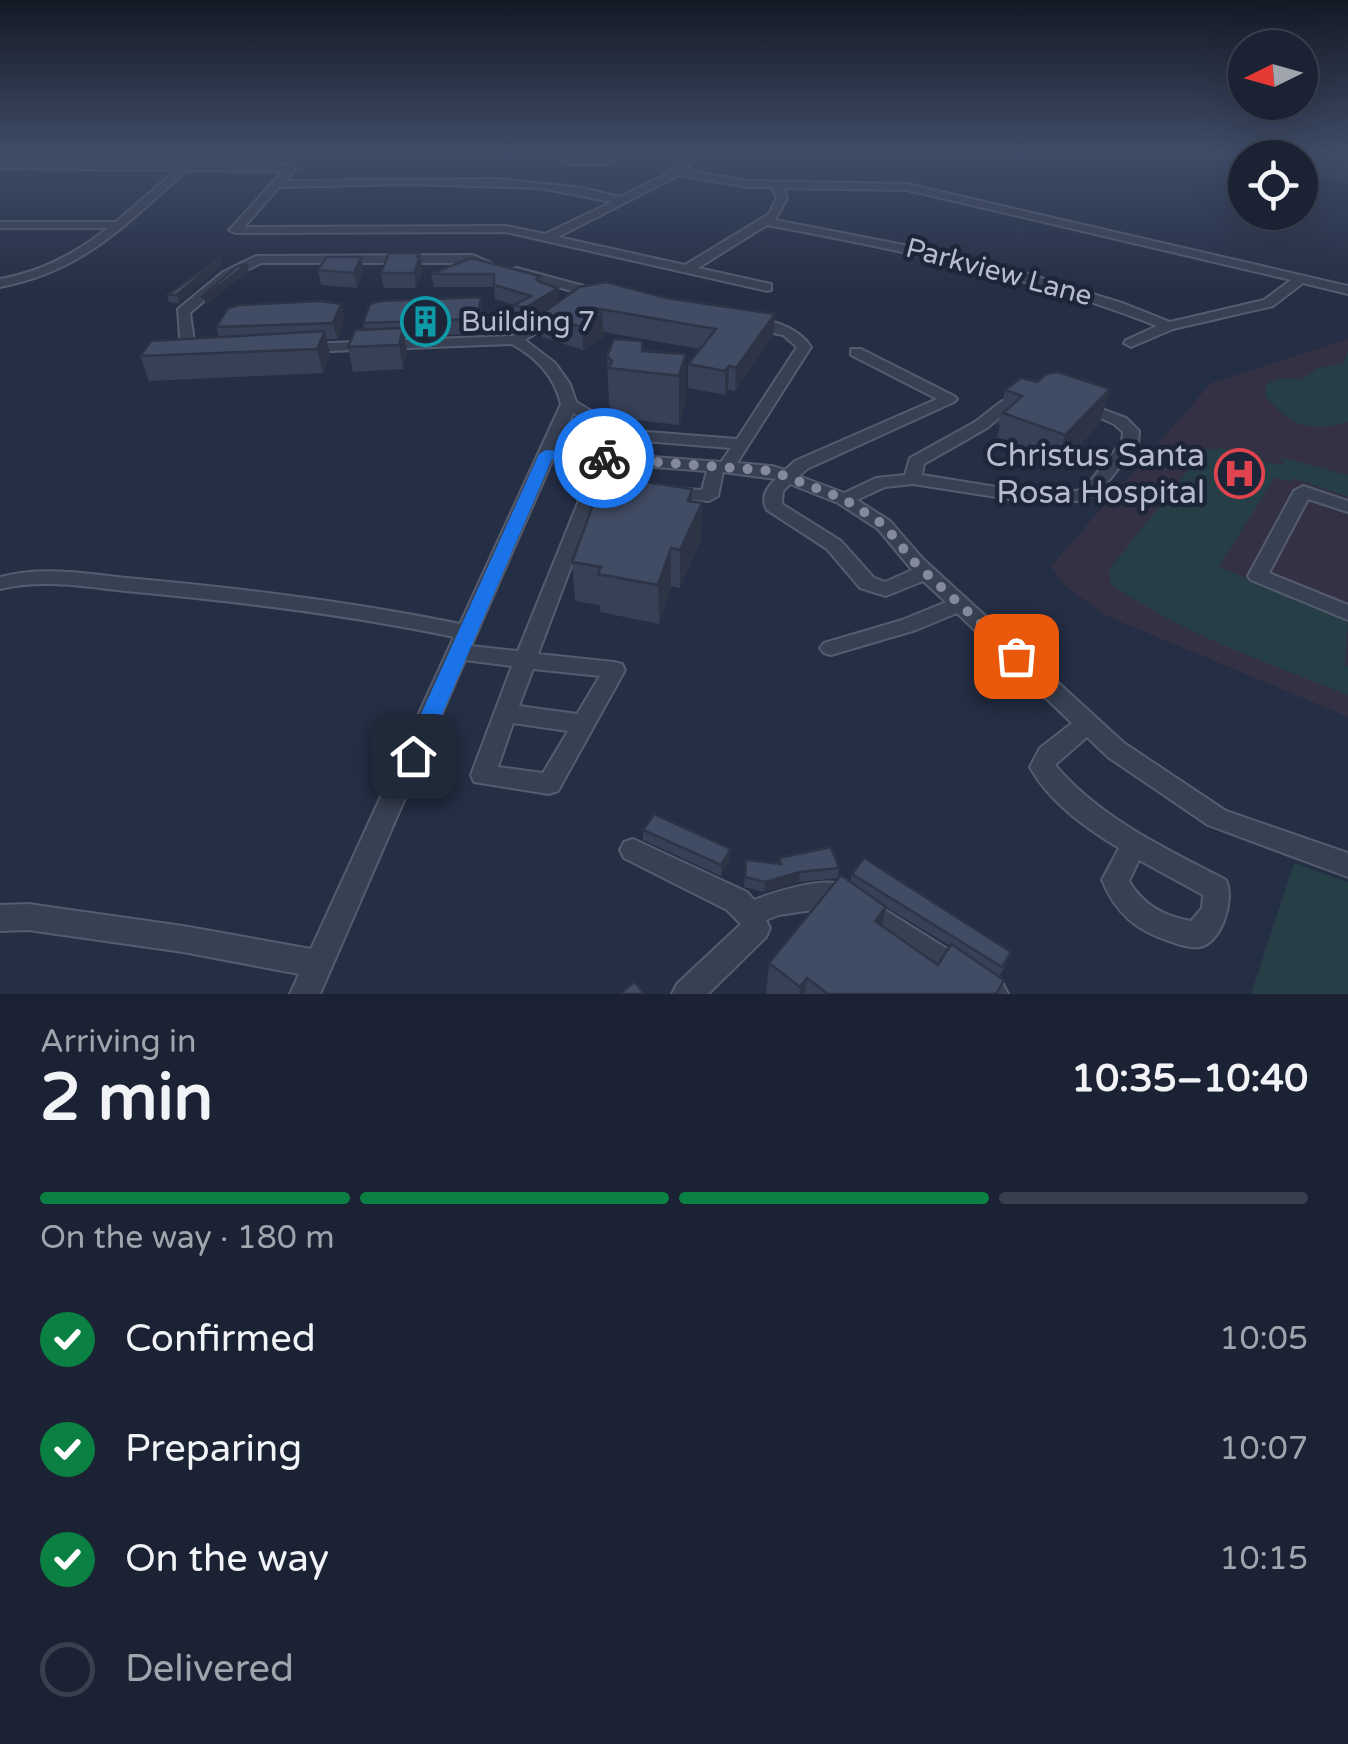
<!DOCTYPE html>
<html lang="en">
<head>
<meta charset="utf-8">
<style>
  :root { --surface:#1b2233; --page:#242a3b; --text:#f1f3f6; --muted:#a0a4ac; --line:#393f4e; --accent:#0b8043 }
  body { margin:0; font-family:"Varela Round",sans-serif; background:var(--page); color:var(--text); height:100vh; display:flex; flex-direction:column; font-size:38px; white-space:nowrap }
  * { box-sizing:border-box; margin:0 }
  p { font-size:32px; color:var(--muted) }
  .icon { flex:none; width:55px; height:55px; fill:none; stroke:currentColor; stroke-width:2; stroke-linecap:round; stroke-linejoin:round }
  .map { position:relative; height:994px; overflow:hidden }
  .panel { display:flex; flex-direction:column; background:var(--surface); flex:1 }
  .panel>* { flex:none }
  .needle { width:65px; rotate:265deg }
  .fabs { position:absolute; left:1228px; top:30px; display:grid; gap:20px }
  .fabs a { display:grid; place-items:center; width:90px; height:90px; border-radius:50%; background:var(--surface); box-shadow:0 10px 40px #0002,0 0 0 2px var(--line); font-size:50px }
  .pin { position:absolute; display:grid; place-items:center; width:85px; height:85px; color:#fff; margin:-42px; border-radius:20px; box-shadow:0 5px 15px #0006 }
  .courier { position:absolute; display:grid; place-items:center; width:100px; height:100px; margin:-50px; border:8px solid #1a73e8; border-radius:50%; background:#fff; color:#222; box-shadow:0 2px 12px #0007 }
  .headline em { font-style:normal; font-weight:800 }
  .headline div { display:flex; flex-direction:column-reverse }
  .headline { display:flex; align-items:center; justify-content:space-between; height:170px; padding:0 40px }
  h1 { font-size:65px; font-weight:800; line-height:75px }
  .bar { display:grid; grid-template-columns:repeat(4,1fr); gap:15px 10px; align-content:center; height:120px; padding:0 40px }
  .bar i { height:12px; border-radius:8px; background:var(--line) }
  .bar .active { background:var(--accent) }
  .bar p { grid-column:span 4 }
  ol { padding:0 40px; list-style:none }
  li { display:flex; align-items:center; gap:30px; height:110px }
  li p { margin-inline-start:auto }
  li .icon { padding:10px; border-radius:50%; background:var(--accent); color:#fff; stroke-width:4 }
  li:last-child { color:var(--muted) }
  li i { width:55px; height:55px; border:5px solid var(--line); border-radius:50% }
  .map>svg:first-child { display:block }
  .medical { fill:#353144 }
  .green { fill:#263e45 }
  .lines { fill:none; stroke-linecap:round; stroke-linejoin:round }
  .minor-casing { stroke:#545c6e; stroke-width:4 }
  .minor { fill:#384153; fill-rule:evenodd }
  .wall { fill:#374056; fill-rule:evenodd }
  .shaded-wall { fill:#2d3446 }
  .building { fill:#404b64; stroke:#2d3446; stroke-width:2.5 }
  .route { fill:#1a73e8 }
  .done { stroke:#838a9d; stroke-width:10; stroke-dasharray:0 18 }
  .labels { text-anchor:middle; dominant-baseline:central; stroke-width:9; stroke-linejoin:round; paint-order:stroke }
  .far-street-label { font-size:28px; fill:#b6bccd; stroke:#1d2639 }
  .far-poi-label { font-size:28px; fill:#b6bccd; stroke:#1d2639; text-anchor:start }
  .poi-label { font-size:32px; fill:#b6bccd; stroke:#1d2639; text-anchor:end }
</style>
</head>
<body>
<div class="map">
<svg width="1348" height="994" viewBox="0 0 1348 994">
  <rect width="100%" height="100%" fill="#242e44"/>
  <polygon class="medical" points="1348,339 1348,717 1107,616 1066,587 1051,566 1211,383"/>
  <g class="green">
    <polygon points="1182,153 1348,153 1348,184 1300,175 1300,158 1245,158 1245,165"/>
    <path d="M1348,350V422C1307,433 1293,426 1265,396L1266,384L1282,378L1300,380L1318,368L1343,363Z"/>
    <path d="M1221,448L1259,456L1266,463L1285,464L1280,457L1348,475V497L1293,478L1290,482L1275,477L1219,567L1348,619L1345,665L1348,667V695C1268,663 1182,634 1111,584L1108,571L1204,450Z"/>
    <polygon points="1294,863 1348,882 1348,994 1251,994"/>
  </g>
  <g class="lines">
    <defs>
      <g id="minor">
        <polygon points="608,153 618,153 607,164 569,164 564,161 569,158 604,158"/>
        <path d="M690,153H700L685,170L748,181L907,184L1348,286V294L1303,283L1273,306L1173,329L1131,347L1124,343L1126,340L1157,326C1031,276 900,250 767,225L698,268L771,284V290L767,291L506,232L235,233L229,230L231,228L283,171L187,170C126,224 84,271 0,287V279C41,272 75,254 108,228H0V222H116L176,170L0,168V162L291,165L296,168L285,181L497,179L582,188L620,197L667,174L684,162ZM679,175L748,187H772L777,198L769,214L685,265L558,237ZM408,184L540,188L612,202L545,234L506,226L244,227L279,187ZM783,188L907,190L1291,280L1264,300L1170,322L1125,304L1025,273L919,248L775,220L787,198Z"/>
        <polygon points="473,255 493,264 487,268 472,263 261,263 232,277 190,313 195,348 204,350 204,356 188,355 181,351 178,309 223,272 256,256"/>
        <polygon points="517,268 602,291 604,294 598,298 513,275 513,269"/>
        <path d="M561,307L568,311L566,314L525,340L555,363L570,384L576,402L623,430L737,439L797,347L783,335L746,328L744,325C765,313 799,328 811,347L737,463L772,466L785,470L795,461L937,399L851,355V349H861L954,396L957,399L954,402L807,469L799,476L844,493L876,478L905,475L910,458L975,422L1002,401L1026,398L1029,401L1026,404L1012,407L987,428L924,464L922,475L1009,489L1077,491L1088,484L1122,442L1123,432L1114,424L1072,406L1080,401L1126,418L1139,431L1138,443L1100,492L1080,501L1009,499L913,484L885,487L857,500L890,521L923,559L1124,743L1226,811L1348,853V877L1208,825L1108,757L1087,737L1055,765C1101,819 1165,848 1226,880C1235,899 1222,943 1200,947C1190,949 1178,944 1169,941C1135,930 1116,913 1102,880L1119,848C1086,828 1049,802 1030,767L1040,748L1072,723L957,613L916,630L831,655L824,653L820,648L824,643L902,620L946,602L923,581L886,596L860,588L827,549L767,510C760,498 767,487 776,479L723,472L718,496L709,501L605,493L596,500L538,654L614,662L622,664L625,670L558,791L549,794L474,782L471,775L512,666L465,660L320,994H290L299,974L183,952L28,930L0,931V905L28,904L183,926L311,949L454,637C349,615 243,602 136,592C90,588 46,578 0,589V577C46,565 92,575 138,579C246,589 354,602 460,624L561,404C554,376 537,358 512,344L305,352L298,348L305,344L512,336ZM573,413L619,439L731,448L721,462L557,450ZM553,459L707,471L702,490L602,483L582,493L518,651L471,646ZM790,484L838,503L878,529L912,570L885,582L874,578L841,541L782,504L783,491ZM533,669L600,676L577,714L519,706ZM513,723L568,731L543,773L498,767ZM1139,860L1203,895L1202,908L1191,921C1164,916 1143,905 1129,881Z"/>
        <polygon points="1303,486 1348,501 1348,512 1308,499 1269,573 1348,605 1348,620 1251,580 1248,576 1294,491"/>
        <path d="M633,839L747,892L754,900C777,891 822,877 845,885L1003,984L1008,994H967L832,907L779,915L766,920L770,928L766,937L708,994H672L677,984L741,924L727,910L624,858L620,850L624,842Z"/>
      </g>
    </defs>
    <use href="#minor" class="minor-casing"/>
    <use href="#minor" class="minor"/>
  </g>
  <g class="wall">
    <polygon points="485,153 504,153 504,156 486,156"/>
    <polygon points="471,258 558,288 559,302 667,298 775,314 773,336 735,391 728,390 725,395 688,388 688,364 700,349 603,332 604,337 583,350 542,337 540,315 557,303 526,323 515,319 514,305 495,299 494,287 434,287 431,274"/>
    <polygon points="222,265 179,303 169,302 167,295"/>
    <polygon points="318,270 364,272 357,288 321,285"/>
    <polygon points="423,271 416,288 384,288 381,273"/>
    <polygon points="341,304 345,319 337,339 326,339 330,355 323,373 149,381 140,356 219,337 216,327"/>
    <polygon points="483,311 479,334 404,336 407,352 403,369 353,372 348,347 364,329 363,323"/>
    <polygon points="643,351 686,354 686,402 679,425 612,417 611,407 609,405 607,356"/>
    <polygon points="1005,390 1100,423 1056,471 995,447 1000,425 998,424"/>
    <polygon points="692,501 702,503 701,540 680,588 671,586 659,624 600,612 600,605 575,601 572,562"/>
    <polygon points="643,830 731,849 730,859 721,876 643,840"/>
    <polygon points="779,858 839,868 838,878 799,882 764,892 744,887 746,860 778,864"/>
    <path d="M852,874L1007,962L999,977L1004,980L999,994H766L769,963L850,882ZM886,907L950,946L938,965L882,926Z"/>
  </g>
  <g class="shaded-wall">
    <polygon points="420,253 423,271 416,288 414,273"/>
    <polygon points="361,257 364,272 357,288 354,273"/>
    <polygon points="220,258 222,265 179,303 177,295"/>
    <polygon points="247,264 249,271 206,305 204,298"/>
    <polygon points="558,288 559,302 526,323 525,308"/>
    <polygon points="481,297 483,311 479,334 477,319"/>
    <polygon points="341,304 345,319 337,339 333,323"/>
    <polygon points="602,314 604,337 583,350 582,327"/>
    <polygon points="775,314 773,336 735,391 736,368"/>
    <polygon points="403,328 407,352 403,369 399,345"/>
    <polygon points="325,331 330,355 323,373 317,349"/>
    <polygon points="686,354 686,402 679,425 679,376"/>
    <polygon points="729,366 728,390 725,395 725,371"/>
    <polygon points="1110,389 1100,423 1056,471 1065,435"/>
    <polygon points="692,489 691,526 702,503 701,540 680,588 680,550 688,501"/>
    <polygon points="671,548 671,586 659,624 658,585"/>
    <polygon points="731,849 730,859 721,876 721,865"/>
    <polygon points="800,872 799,882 764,892 765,882"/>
    <polygon points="886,907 878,947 875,921"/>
    <polygon points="807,978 805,994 799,994 800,987"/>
  </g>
  <g class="building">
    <polygon points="389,253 420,253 417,257 420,257 414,273 381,273"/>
    <polygon points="327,257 361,257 354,273 318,270"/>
    <polygon points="220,258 177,295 167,295"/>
    <polygon points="471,258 540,276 536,279 540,282 558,288 525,308 514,305 531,296 494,285 494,274 431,274"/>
    <polygon points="247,264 204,298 202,297 236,267"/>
    <polygon points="606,282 667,298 775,314 736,368 729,366 725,371 688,364 716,329 594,308 602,314 582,327 540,315 579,287"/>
    <polygon points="481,297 477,319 363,323 370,304 380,301"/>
    <polygon points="320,301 341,304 333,323 216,327 228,308 239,305"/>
    <polygon points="403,328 399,345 348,347 355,330"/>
    <polygon points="325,331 317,349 140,356 151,341"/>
    <polygon points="614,339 642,341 642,351 686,354 679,376 609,368 612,361 607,356"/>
    <polygon points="1058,372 1110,389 1065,435 1003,413 1022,396 1005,390 1021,378 1037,382 1046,374"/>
    <polygon points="633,480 692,489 688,501 702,503 680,550 671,548 658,585 598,574 601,567 572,562 600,486 628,490"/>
    <polygon points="654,814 731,849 721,865 643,830"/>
    <polygon points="831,847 839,868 800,872 765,882 745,877 746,860 781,864 779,858"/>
    <polygon points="864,858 1011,952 1002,967 852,874"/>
    <polygon points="841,875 886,907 875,921 938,965 951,944 1004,980 996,994 828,994 807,978 800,987 769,963"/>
    <polygon points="634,982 645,994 620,994"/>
  </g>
  <linearGradient id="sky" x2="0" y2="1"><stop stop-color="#141925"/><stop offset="0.52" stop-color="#3f4c67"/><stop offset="1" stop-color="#3f4c67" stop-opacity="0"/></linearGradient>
  <rect width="1348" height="292" fill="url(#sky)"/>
  <polygon class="route" points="546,450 604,454 611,458 604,463 552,459 424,756 413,765 405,762 402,756 539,454"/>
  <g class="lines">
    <polyline class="done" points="604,458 772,471 844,499 884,525 916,564 1016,656"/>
  </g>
  <defs>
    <symbol id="building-ring" viewBox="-11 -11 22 22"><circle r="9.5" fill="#1d2639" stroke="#0f9aa8" stroke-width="1.5"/><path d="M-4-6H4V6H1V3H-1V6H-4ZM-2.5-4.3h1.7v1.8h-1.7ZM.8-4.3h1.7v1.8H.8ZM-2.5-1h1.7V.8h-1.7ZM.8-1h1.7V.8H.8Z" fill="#0f9aa8"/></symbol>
    <symbol id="hospital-ring" viewBox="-11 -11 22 22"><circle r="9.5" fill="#1d2639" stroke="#e0444e" stroke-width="1.5"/><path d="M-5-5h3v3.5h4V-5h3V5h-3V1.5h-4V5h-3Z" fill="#e0444e"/></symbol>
  </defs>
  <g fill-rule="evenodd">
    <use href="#building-ring" x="398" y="294" width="55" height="55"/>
    <use href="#hospital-ring" x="1212" y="446" width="55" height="55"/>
  </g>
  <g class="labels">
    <g class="far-street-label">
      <text transform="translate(999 272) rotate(15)">Parkview Lane</text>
    </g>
    <g class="far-poi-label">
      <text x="461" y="322">Building 7</text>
    </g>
    <g class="poi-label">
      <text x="1205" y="456">Christus Santa<tspan x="1205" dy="37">Rosa Hospital</tspan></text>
    </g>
  </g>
</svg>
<div class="fabs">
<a><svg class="needle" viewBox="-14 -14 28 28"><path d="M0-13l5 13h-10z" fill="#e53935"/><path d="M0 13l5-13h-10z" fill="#a0a4ac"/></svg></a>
<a><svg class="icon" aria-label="locate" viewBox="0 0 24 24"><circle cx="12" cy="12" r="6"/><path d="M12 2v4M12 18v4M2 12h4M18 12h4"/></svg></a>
</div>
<div class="pin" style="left:1016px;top:656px;background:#ea580c"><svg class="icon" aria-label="bag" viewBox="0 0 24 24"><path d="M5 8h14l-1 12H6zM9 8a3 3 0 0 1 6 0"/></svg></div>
<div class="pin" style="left:413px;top:756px;background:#1f2937"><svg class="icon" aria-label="home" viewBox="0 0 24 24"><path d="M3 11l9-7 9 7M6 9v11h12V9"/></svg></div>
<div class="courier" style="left:604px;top:458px"><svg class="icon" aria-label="bike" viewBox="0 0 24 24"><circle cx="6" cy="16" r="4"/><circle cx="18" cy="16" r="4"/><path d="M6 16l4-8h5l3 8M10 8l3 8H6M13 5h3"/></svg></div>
</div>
<section class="panel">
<div class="headline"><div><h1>2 min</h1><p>Arriving in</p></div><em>10:35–10:40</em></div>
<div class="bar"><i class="active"></i><i class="active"></i><i class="active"></i><i></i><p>On the way · 180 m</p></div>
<ol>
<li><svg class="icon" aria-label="check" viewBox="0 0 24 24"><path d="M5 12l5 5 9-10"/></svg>Confirmed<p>10:05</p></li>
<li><svg class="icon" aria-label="check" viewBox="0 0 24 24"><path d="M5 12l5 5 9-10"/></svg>Preparing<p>10:07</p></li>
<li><svg class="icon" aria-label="check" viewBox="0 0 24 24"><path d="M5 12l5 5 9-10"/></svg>On the way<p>10:15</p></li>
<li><i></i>Delivered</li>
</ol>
</section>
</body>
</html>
